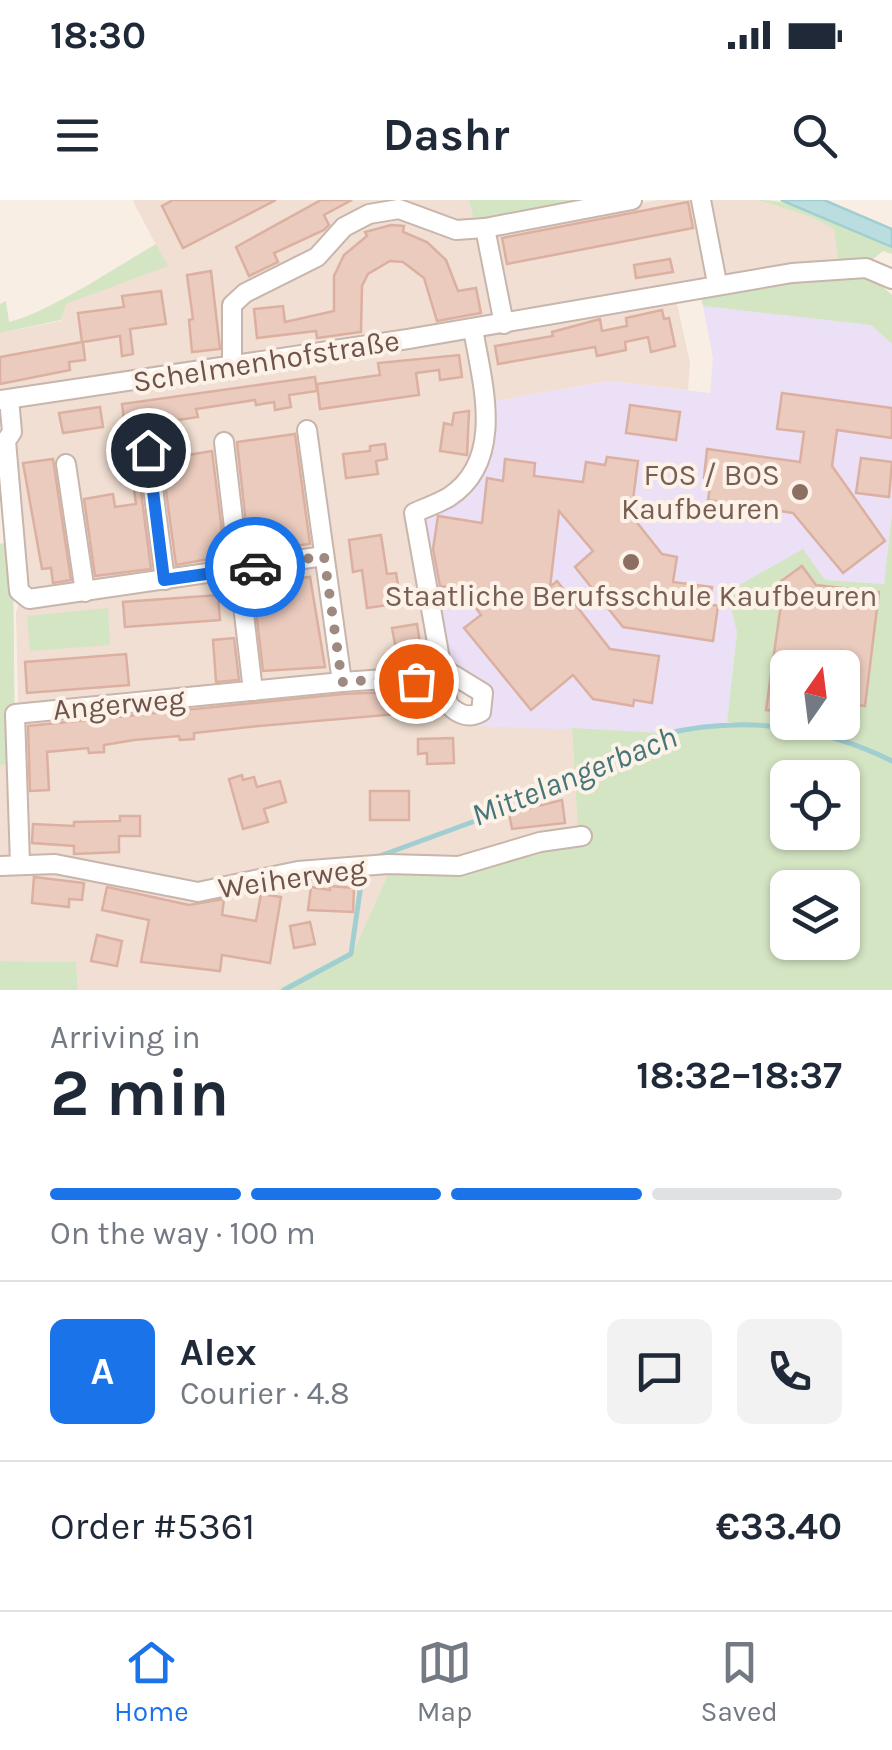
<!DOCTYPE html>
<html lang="en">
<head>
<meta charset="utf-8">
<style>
  :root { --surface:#fff; --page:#f2f2f3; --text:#1f2937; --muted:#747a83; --line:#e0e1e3; --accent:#1a73e8 }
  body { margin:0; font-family:Karla,sans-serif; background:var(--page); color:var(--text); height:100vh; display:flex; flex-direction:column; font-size:38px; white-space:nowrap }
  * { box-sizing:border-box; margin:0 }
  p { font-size:32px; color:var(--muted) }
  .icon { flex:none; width:55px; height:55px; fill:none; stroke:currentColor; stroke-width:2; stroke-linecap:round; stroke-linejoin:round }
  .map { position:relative; height:790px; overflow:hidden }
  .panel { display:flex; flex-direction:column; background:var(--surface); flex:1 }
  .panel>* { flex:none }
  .needle { width:65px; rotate:14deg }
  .fabs { position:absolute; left:770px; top:450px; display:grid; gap:20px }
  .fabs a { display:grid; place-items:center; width:90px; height:90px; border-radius:15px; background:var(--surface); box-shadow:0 2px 8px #0004; font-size:50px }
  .pin { position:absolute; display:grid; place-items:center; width:85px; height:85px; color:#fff; margin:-42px; border:5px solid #fff; border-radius:50%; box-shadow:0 2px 10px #0007 }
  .courier { position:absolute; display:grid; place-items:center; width:100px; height:100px; margin:-50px; border:8px solid #1a73e8; border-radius:50%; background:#fff; color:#222; box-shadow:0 2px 12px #0007 }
  .overview em { font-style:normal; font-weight:700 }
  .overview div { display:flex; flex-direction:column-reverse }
  .overview { display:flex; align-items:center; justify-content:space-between; height:170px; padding:0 50px }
  h1 { font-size:65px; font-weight:700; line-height:75px }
  .bar { display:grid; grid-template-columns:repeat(4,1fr); gap:15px 10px; align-content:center; height:120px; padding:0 50px }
  .bar i { height:12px; border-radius:8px; background:var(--line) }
  .bar .current { background:var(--accent) }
  .bar p { grid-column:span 4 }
  .line { display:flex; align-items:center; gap:25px; padding:0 50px; border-top:2px solid var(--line) }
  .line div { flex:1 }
  .round { display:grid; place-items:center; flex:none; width:105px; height:105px; border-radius:15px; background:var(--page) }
  .status { display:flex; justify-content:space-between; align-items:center; height:70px; padding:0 50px; background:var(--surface); direction:ltr }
  .status svg { height:28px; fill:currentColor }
  header { display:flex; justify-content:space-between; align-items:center; height:130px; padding:0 50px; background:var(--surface); font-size:45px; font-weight:700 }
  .tabs { display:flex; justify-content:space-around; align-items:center; height:140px; border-top:2px solid var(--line); background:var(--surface); font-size:28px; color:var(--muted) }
  .tabs a { display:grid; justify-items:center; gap:5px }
  .tabs .current { color:var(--accent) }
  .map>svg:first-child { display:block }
  .residential { fill:#f0dfd2 }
  .education { fill:#ebe0f5 }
  .green { fill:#d4e5c3; fill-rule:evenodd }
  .water { fill:#badee0; stroke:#a1ced1; stroke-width:2.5 }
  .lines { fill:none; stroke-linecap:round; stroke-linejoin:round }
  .stream { stroke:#a1ced1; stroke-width:5 }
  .building { fill:#ebcbbe; stroke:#dcb0a0; stroke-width:2.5 }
  .street-casing { stroke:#c8b5ab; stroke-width:22 }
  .street { stroke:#fff; stroke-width:18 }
  .done { stroke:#9f8a81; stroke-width:10; stroke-dasharray:0 18 }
  .route { stroke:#1a73e8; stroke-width:12 }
  .education-dot { fill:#8d6e63; stroke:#fdf2e8; stroke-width:4 }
  .labels { text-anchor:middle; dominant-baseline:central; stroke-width:8; stroke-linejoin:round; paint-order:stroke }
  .street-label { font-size:30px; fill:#6e544c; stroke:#fdf2e8 }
  .education-label { font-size:30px; fill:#785e54; stroke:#fdf2e8; text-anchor:end }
  .water-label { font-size:32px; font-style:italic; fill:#457679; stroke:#fdf2e8 }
</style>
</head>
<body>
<div class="status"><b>18:30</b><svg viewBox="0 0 49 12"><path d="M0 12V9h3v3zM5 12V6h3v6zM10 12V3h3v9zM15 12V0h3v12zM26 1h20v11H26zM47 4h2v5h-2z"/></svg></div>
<header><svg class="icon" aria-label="menu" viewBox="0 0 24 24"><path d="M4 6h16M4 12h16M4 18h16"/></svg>Dashr<svg class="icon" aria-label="search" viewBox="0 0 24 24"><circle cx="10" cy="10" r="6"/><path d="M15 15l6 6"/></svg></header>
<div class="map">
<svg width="892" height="790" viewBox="0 0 892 790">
  <rect width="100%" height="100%" fill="#f9eee3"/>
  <g class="residential">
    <polygon points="135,0 469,0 499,119 0,193 0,133 61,121 65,104 167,66 133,1"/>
    <polygon points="658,0 758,0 811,17 835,29 839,64 508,118 490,31"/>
    <polygon points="675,95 690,163 688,190 608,181 490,202 478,134"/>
    <polygon points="470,135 481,203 447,505 474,518 476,526 572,528 578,633 458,662 391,668 355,748 276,790 78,790 76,762 0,761 0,565 15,564 22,661 16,413 22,390 13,205"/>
  </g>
  <polygon class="education" points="703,106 871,125 892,144 892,313 884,384 825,380 737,432 727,522 661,533 476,526 474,518 488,504 447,467 418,317 477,274 490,202 608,181 710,193 713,158"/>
  <g class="green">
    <polygon points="469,0 606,0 475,25"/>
    <path d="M758,0C804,0 850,29 892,47V54L883,51L867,64H839L834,29L811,17Z"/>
    <path d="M156,44L168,66L66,104L61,120L0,133V104L6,101L9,122C48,113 118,66 156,44Z"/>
    <polygon points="865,71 892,95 892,144 871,125 703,106 699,91"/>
    <path d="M892,313V559C834,531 791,527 727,522L737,432L727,392L803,349L825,380L884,384ZM788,468H842V522H788Z"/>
    <polygon points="13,341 15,564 0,565 0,344"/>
    <polygon points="108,408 110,445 30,451 27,416"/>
    <path d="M727,525C793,530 832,533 892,562V790H276L355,748L391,668H409L578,633L572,528L661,533L662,536ZM788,578H842V632H788ZM788,688H842V742H788Z"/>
    <polygon points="0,761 76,762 78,790 0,790"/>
  </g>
  <polygon class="water" points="781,0 824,0 892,29 892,47"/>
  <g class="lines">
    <g class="stream">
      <path d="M377,657L486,617L661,535C740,515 820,525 892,561"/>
      <polyline points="284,790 351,754 362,677"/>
    </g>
  </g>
  <g class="building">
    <polygon points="173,0 276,0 183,48 162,6"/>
    <polygon points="321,0 352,0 324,15 329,25 324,30 274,53 278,62 249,76 236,47"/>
    <polygon points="688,2 693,28 507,64 502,38"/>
    <polygon points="391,25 404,26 403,32 427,42 446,60 458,91 476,88 481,113 437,121 424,78 403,62 390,61 368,74 362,86 361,132 317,138 316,131 257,138 254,109 283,106 285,122 334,111 334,76 344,55 367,36 365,32"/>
    <polygon points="670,59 673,72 636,78 634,65"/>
    <polygon points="211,71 220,149 192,152 189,120 193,119 187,75"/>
    <polygon points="161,91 166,124 130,129 133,154 122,156 120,136 83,142 85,160 69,162 70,170 0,184 0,157 82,142 78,113 124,107 122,96"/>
    <polygon points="662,110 664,119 669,118 675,146 651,152 648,137 625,142 626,150 597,156 595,147 498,164 495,146 553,136 552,132 600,119 602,131 627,126 626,118"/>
    <polygon points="459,155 462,177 440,180 439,170 416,173 419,195 320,209 317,184 380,175 378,163"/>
    <polygon points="315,177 317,191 289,195 291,207 275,210 274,202 256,205 255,200 196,209 198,217 125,228 122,204"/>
    <polygon points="782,193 892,208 892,238 837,230 832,266 885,341 843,373 793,313 708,300 711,280 704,278 707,249 800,262 804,232 777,229"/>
    <polygon points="630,205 680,212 676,240 626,233"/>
    <polygon points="100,207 103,227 63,233 59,213"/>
    <polygon points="469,211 467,255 440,251 444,223 452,225 454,213"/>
    <polygon points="295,234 310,344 249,351 237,242"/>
    <polygon points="385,244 387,259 376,261 378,274 346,278 343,254 370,251 370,246"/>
    <polygon points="212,251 225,356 176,365 161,254 169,253 170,258"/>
    <polygon points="607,257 638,261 631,315 662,354 677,357 673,382 712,387 709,404 718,406 713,441 623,427 575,367 593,351 559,311 550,387 557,381 610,449 659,456 652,503 634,500 633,506 593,499 573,475 531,510 464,428 481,415 463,390 440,386 433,349 438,316 482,323 487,278 503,281 505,259 535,263 534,276 583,282 586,262 605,265"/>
    <polygon points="861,258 892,262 889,297 856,293"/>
    <polygon points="53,259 71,380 53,383 51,368 42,369 23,263"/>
    <polygon points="137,260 151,369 95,376 84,299 113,294 115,307 136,304 130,261"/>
    <polygon points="381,335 387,374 396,373 401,403 367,408 362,370 353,372 349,340"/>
    <polygon points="802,366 816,385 879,392 865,506 842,503 842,468 788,468 788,512 766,510 782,397 773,387"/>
    <polygon points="310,377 325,467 263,471 253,384"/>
    <polygon points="218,395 220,420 125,427 123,402"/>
    <polygon points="417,424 422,456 398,460 392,428"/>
    <polygon points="234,438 239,480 216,482 213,440"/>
    <polygon points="126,454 129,485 27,493 25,462"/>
    <polygon points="431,489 434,516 408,519 408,513 259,526 194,533 194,539 180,540 179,536 134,540 104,545 104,552 89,553 88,548 47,552 49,590 30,591 28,526 343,494 411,491 423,494"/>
    <polygon points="453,538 454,563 427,564 427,553 418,554 418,539"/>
    <polygon points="242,575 243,580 254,577 257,587 280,581 286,602 264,609 268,622 243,629 229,579"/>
    <rect x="370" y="591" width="39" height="29"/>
    <polygon points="562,600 565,623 512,629 509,613"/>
    <polygon points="120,616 140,616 140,636 119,636 119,652 74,654 74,646 32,643 33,624 74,626 74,622 120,621"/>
    <polygon points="34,677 84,683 82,700 69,699 69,707 32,703"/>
    <polygon points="330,686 354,688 353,712 308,710 311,687 330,690"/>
    <polygon points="107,687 189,705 224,699 222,715 256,721 261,694 281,697 270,763 222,755 220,771 141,762 149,720 102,710"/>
    <polygon points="310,722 315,744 294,748 290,726"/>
    <polygon points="97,735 122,741 117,766 91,761"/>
  </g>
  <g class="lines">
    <defs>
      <g id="street">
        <polyline points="701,0 717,83"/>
        <polyline points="504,124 485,28 632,0"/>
        <polyline points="232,167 232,105 245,93 317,57 344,27 369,14 399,9 456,30 485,28"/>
        <polyline points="9,199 12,232 6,241 19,391 29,399 324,356"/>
        <polyline points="0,200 408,139 792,73 866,68 892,79"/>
        <polyline points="224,242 253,491"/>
        <polyline points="148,250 165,380"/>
        <polyline points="66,264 85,392"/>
        <path d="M442,468L483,493L481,512C469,519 458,515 448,504L414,313C425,308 439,303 449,297C506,260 482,182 473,129"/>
        <polyline points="342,482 414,477 418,471 425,476 420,482 414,477"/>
        <polyline points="20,664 15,514 342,482 307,230"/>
        <polyline points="0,666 55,664 198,692 298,671 388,664 459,666 540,642 582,636"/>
      </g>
    </defs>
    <use href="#street" class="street-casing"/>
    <use href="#street" class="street"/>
  </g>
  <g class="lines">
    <polyline class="done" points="255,367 324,356 342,482 414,477 416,481"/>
    <polyline class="route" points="148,250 164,380 255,367"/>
  </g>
  <g class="education-dot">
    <circle cx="800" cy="292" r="10"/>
    <circle cx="631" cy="362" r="10"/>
  </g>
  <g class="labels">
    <g class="street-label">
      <text transform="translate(266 161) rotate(-9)">Schelmenhofstraße</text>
      <text transform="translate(119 504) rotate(-5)">Angerweg</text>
      <text transform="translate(292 678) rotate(-8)">Weiherweg</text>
    </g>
    <g class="education-label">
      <text x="780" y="275">FOS / BOS<tspan x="780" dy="34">Kaufbeuren</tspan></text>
      <text x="631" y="396" text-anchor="middle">Staatliche Berufsschule Kaufbeuren</text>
    </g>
    <g class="water-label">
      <text transform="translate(574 576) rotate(-22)">Mittelangerbach</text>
    </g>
  </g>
</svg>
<div class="fabs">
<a><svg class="needle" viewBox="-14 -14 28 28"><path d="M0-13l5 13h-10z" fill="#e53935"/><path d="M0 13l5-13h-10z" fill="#747a83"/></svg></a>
<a><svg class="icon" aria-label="locate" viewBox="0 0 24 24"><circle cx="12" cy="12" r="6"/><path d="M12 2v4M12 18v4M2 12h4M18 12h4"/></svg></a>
<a><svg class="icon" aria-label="layers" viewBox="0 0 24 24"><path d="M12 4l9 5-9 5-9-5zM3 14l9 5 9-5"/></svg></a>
</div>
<div class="pin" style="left:416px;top:481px;background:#ea580c"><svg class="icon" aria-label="bag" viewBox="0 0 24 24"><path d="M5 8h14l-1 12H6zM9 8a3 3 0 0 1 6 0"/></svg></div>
<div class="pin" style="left:148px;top:250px;background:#1f2937"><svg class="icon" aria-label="home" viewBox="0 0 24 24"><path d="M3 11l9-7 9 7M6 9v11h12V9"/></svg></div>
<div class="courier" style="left:255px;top:367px"><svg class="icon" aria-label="car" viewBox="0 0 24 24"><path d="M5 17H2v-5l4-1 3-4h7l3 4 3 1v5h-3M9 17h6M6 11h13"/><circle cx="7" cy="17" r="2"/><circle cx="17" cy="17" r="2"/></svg></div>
</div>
<section class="panel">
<div class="overview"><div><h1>2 min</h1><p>Arriving in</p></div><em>18:32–18:37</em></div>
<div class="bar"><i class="current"></i><i class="current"></i><i class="current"></i><i></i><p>On the way · 100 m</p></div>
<div class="line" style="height:180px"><b class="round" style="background:var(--accent);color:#fff">A</b><div><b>Alex</b><p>Courier · 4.8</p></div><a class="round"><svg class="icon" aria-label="chat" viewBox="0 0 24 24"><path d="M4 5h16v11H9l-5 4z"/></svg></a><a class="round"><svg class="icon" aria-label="phone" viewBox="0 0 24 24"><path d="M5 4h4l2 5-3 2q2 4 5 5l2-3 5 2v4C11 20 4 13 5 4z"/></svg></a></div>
<div class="line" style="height:130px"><div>Order #5361</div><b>€33.40</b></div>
</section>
<nav class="tabs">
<a class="current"><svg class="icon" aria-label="home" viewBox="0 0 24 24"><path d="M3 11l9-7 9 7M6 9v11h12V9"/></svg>Home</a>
<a><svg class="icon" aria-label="map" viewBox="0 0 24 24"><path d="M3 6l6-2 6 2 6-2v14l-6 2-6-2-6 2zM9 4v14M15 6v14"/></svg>Map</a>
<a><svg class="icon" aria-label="saved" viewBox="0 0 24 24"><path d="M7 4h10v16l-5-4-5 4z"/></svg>Saved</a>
</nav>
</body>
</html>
